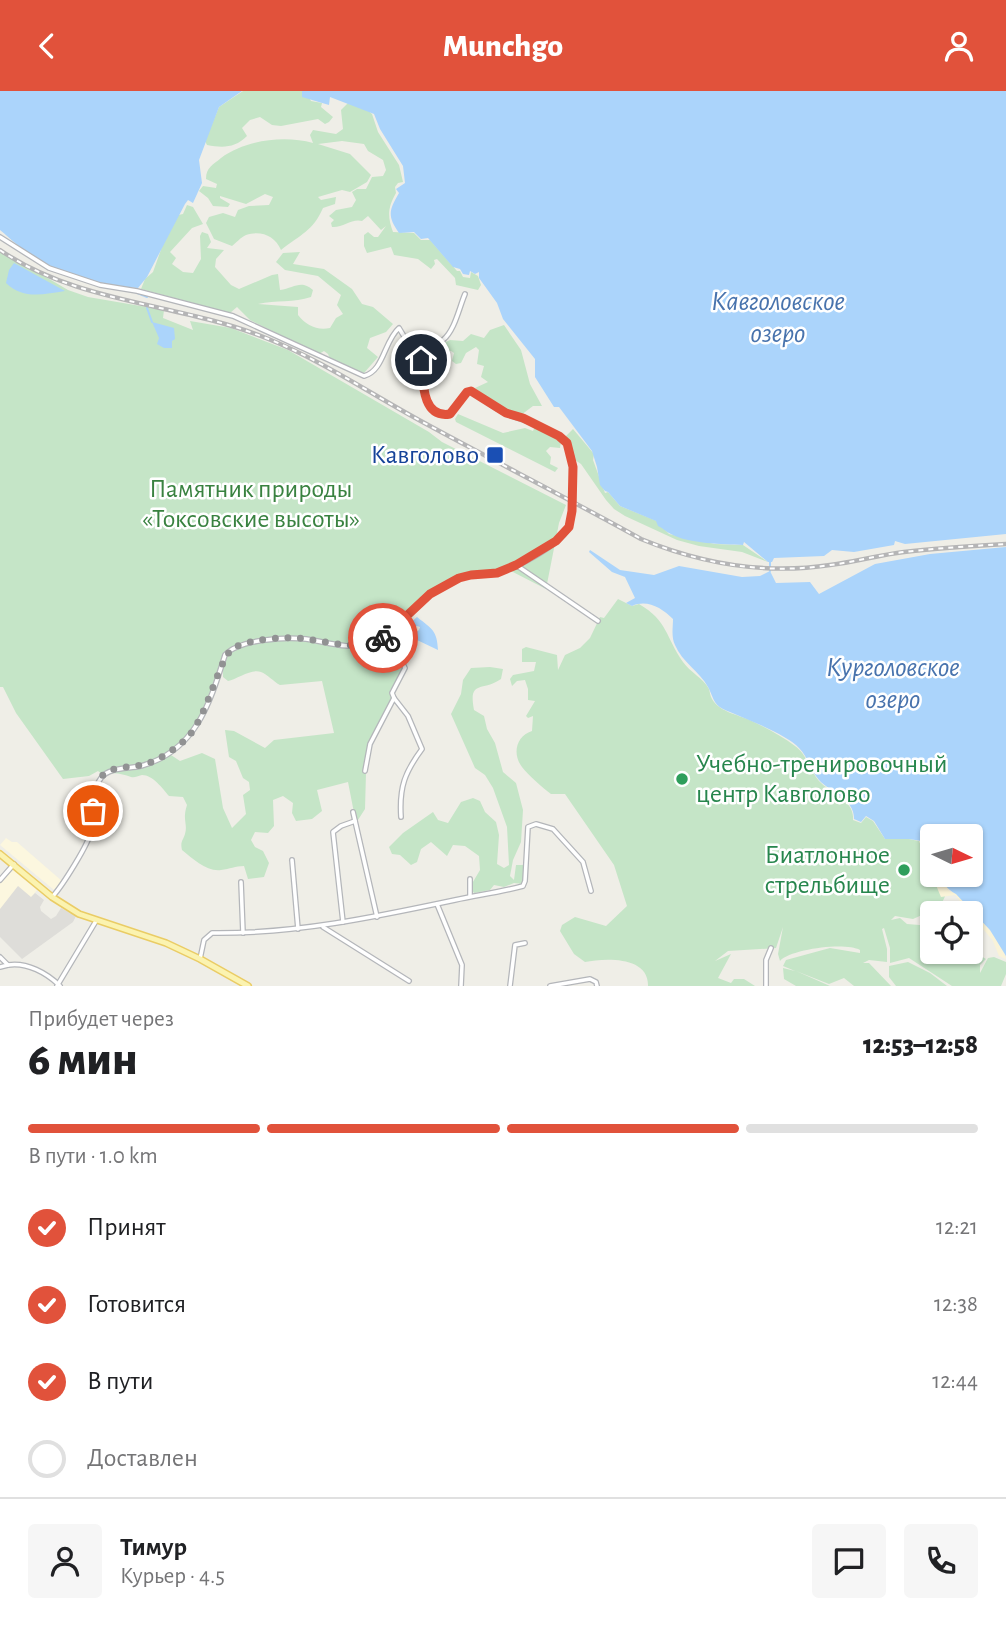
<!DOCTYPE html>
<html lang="ru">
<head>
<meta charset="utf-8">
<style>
  :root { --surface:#fff; --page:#f6f6f6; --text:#202124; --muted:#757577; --line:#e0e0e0; --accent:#e1523b }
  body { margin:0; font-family:"Alegreya Sans",sans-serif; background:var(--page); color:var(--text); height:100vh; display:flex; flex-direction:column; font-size:26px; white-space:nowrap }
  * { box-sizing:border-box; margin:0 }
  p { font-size:23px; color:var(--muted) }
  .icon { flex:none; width:38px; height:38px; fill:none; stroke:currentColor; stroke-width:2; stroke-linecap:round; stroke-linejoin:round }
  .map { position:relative; height:895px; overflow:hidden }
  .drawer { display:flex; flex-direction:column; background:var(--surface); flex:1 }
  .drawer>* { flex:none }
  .needle { width:46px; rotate:95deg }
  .fabs { position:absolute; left:920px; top:733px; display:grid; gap:14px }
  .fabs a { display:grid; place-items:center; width:63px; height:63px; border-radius:7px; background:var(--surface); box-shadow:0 2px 5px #0004; font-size:35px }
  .pin { position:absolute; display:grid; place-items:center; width:60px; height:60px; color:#fff; margin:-30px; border:4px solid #fff; border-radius:50%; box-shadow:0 2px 7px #0007 }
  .courier { position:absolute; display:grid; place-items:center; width:70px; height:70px; margin:-35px; border:5px solid #e1523b; border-radius:50%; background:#fff; color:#222; box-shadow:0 2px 9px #0007 }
  .overview em { font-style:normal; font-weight:800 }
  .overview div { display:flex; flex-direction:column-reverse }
  .overview { display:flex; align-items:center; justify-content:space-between; height:119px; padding:0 28px }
  h1 { font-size:46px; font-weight:800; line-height:52px }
  .bar { display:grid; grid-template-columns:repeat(4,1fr); gap:10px 7px; align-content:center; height:84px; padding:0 28px }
  .bar i { height:9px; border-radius:5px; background:var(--line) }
  .bar .on { background:var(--accent) }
  .bar p { grid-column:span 4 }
  .line { display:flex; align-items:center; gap:18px; padding:0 28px; border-top:2px solid var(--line) }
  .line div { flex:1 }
  .round { display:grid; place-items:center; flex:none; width:74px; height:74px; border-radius:7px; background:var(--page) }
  ol { padding:0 28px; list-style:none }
  li { display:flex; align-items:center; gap:21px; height:77px }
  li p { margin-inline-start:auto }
  li .icon { padding:7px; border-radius:50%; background:var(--accent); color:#fff; stroke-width:4 }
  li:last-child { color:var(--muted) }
  li i { width:38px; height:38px; border:4px solid var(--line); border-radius:50% }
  header { display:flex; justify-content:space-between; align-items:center; height:91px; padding:0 28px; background:var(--accent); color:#fff; font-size:32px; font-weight:800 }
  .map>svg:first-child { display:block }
  .commercial { fill:#fcf7df }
  .industrial { fill:#deddd9 }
  .green { fill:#c5e5c7; fill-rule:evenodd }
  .sand { fill:#f9f3d8 }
  .water { fill:#abd4fb }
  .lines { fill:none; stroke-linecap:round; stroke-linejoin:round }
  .stream { stroke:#abd4fb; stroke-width:2 }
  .minor-casing { stroke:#b4b6ba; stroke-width:6 }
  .major-casing { stroke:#eacc65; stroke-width:8 }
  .minor { stroke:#fff; stroke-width:3.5 }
  .major { stroke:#fbf3b0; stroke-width:5 }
  .rail-casing { stroke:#b5b5b6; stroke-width:4.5 }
  .rail { stroke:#fff; stroke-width:2; stroke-dasharray:5; stroke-linecap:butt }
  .done { stroke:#919293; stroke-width:7; stroke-dasharray:0 12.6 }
  .route { stroke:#e1523b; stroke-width:9 }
  .transit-dot { fill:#1a4fb4; stroke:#fff; stroke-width:2.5 }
  .leisure-dot { fill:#2e9e5b; stroke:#fff; stroke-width:2.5 }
  .labels { text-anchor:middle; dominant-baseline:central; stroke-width:5; stroke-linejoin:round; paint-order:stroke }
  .transit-label { font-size:26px; fill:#164399; stroke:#fff; text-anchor:end }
  .park-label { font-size:26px; fill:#398240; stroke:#fff }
  .leisure-label { font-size:26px; fill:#27864d; stroke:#fff; text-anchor:start }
  .water-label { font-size:28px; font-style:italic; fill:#4873ad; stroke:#fff }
</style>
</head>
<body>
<header><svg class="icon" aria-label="back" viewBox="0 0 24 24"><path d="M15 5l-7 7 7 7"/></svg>Munchgo<svg class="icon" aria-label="person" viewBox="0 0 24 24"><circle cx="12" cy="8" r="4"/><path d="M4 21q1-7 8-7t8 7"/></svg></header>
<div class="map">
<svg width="1006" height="895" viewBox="0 0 1006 895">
  <rect width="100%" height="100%" fill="#efeee7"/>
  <g class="commercial">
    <polygon points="6,747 12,751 17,751 62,790 54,799 0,754"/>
    <polygon points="12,778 37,799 32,806 0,818 0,792"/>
  </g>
  <polygon class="industrial" points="18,795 31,806 35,802 44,809 40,816 41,820 51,828 56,825 61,817 76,825 73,831 22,868 0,846 0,818"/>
  <g class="green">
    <path d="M243,0H302V6H309L311,10L322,12L321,16L333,26L329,31L325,33L318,28L281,35L272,34L260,26L250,29L242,37L247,45C235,57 223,57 207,54L205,50L219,16Z"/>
    <path d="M349,11L364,16L372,23L378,41L399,74L403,91L398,92L395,96L396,102C388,116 387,125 393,141L414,142L421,149H430L457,180H460L463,186L470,187L471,181L478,185L481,194L478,199L456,194L455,187L437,168L434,169L435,173L431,178L418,168L394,164L391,156L367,162L364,155V144L368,141L374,146H378L386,135L381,139L368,125L362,130C352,127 343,137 332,136L331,132L334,129L329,125L336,119L352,116L356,109L352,101L357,98H366L372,86L383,85L386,79L383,69L368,60L364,53L342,50L318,53L350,63L371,84L367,91L350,101L342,99L318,106L321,109L336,106L335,113L323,117C313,140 300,144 281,159C275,145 261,139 246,144C241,146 236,152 232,155L214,148L206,132L209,126L223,122L235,126L238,119L249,115L269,114L273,106L265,103L246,113L220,105V107L230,113L228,116L213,115L208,107L199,100L203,95L216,97L217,93L206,88C206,76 213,74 221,67C245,49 284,44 313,52L310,44L313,39L336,43L343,38L341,19Z"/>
    <path d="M187,114L193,116L203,133L192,137L170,161L176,167L172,173L183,181L193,182L201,168L200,145L202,141L208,143L211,151L207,157L224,159L216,168L215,176L231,194L239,198L272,184L278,183L280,199C294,197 301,188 313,199L311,206C294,212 276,209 258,213L298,216V224C306,234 317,240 330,237L336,227L343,223L337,214L341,204L318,185L285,179L276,171L283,162L300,161L293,173L324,178L352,198L362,213L373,216L393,233L386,241L370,247L367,257L378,266L364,282L330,268L328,263L324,260L319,263L250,229L237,216L230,222L141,198L145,188L153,181L173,125L183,123Z"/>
    <path d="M0,159L68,199L88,206L164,219L163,227L193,239L190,230L231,237L288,259L429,341L442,351L566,414L559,432L546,498L511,480L459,485L445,490L427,502L419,514L385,544L404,577L397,591L390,599L393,607L369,653L364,680L366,682L365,718L356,732L348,691L317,699L322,720L312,728L296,730L292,722L293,712L283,705L273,709L274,735L268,742L255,741L251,749L255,756L263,760L269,772L264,786L248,788L244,775C235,775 230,778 221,779C207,781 193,768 182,759C180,750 183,750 185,743C188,733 182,729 187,714L183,706L169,705C162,697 153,684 142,684C137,685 135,687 131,686C122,683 112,680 104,685L98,680L89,685L63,688L16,622L3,596H0ZM229,561L223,578V586L228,590C237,588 252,577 261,581C267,583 274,591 280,594L322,590L334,642L274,649L265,657L234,640L225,639L229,666L236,670L243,687L249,691L250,699L243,704L246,723L232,737L223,717L215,668L202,662L180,670L171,664L196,638L224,563Z"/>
    <polygon points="504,234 521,259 530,293 542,315 533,315 521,324 506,321 475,297 488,291 481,286 484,275 477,273 479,259 476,256 466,262 461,272 456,273 452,270 454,262 451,260 427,265 426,261 450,249 463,250 471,243 484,247 490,239"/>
    <polygon points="458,323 503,342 525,337 533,340 535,335 558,346 557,348 561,351 560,357 550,356 546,360 551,366 550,373 558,377 555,381 456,331 455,328"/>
    <polygon points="573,338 594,363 593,369 605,402 608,401 620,415 657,430 669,443 715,453 743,454 768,471 742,461 699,455 677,449 625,425 614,418 606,409 581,373 572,367 563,348"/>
    <path d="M618,508L632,515L639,513C668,530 665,545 683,571C690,581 703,587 709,598C710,601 710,605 712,608C720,622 741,624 754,631C768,638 783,646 795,655C807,663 810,680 819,690C830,702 855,709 853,729L861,732L866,726L873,730L885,748H909L928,752L933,784L948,799L940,816L913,828L895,825L891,829L900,827L907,833L932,835L933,861H962L956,864L969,867L963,861H971V859L986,868L980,874V882L988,867L994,866L1006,871V883L1001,895H952L909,867L890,872V857L884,837L882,838L887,858V871L869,869L863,872H869L891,895H854L844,887L829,893L796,880L830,895H796L784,888L783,877L795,880L783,875L786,869L830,857L860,862V859C845,851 791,858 780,870L778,863L783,836L776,857L728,860L715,870L731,863L718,887L731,892L734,888H744L755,895H648C649,865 605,867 585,871L574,863L560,840L562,834L575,826L606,835L627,815L614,774L565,703H551C543,697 528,684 522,676C512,663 516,645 532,640L533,625L528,627L526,625L535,610L528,609V598L525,589L517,590L512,595L510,588L513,584L534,580L536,571H522V558L526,556L557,564L558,579L565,564L580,557L590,547L600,526L604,527Z"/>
    <path d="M490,576L503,578L501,588C483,601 468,588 474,619L484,625L487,638L495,652L503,681L516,692L523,719L521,751L513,769L510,785L514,789L516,774H524L523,793L514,792L504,796L494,794L490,799L474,802L470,796L480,779L479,765L465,755L453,754L447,765L431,751L421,758L417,771L411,774L400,764L392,763L389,756L403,742L433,721L438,729L448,732L461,711L473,707L480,710L485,721L496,731L499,744L497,773L504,777L509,774L507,736L493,697L485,684L475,677L451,623L461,603L463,589L471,577Z"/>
    <polygon points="908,871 930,882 947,895 896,895 889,886 889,875"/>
  </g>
  <path class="sand" d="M919,750L928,751L933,764V784H942L948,799L956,803C971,819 1002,847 1006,868L999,865L993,850L955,804L941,806L938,799Z"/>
  <g class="water">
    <path d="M0,0H242L219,16L199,69L202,92L193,112L188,109L185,113L147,186L138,197C104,195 64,185 34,166C22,159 11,148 0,139Z"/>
    <path d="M302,0H1006V443L905,453L895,450L894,454L854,461L832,459L824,465L774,467L772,471H768L744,451L743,454C723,453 689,453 671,443C666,441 663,437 658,435L656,430L620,415L608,401L605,400L600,394L597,376L592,360L559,316H554L535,286V268L503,228L497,212L479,187V181L475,183L470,180L469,184L463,183L460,178L453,176L428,147L421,148L414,141L399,142C387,125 389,119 399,102L396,98L405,92L403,75L380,38L374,23L330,6L329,14L302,6Z"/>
    <path d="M14,172L65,200C44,203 23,209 6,192L9,179Z"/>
    <polygon points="152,231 174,237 175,248 172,250 172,257 164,257 157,253 159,247"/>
    <path d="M1006,456V865L990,839L956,803C947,798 944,794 942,784H971V746H933V764L928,751L909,748H885L874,730L866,725L861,731L854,728C855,708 830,701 819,689C811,680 808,666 799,657C787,643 741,626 723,618C713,613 713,605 708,596C700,581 682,571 675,554C671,546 673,536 673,528C662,517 647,508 632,515L626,512L635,507L625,486L612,481L589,461L590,459L620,479L654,484L679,475L742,486L760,485L770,480L776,492L810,491L819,503L875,473L930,463Z"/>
    <path d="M417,526C432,538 437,539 438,559L417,549L410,542L414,543L419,539L420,536L417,535L412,537L415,539L410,541L406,536Z"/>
  </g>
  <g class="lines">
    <g class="stream">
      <polyline points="135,201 147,206"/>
      <polyline points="147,217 152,231"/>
      <polyline points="770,471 770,480"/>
      <polyline points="971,832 976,825"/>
    </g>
    <defs>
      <g id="minor">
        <path d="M0,146L49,177L100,194L137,200L233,225L364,285C384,280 384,250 399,237L414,262L420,265C424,283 418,313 438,322C441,323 445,325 449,323C456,320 462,307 467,301L471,300C483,307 494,318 507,323C524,330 545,334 560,346C574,357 573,375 573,390C573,405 575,424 568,438C559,454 514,479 496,482C484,484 471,482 459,487C450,491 439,496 431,502C409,517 397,545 370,553C349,559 327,551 306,548C286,546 239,548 225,564C210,612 196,660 141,675C128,678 109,676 101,687C90,702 94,723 91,740C89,753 62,795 53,805"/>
        <path d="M420,265C425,256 435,256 443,249C455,239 459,217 465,203"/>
        <polyline points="516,474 598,530"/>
        <polyline points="386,545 394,555 405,577 392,602 394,607"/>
        <path d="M365,680L370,653L394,607L408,625L422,658C405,681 399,696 401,726"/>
        <polyline points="353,721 377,826"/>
        <polyline points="292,769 298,838"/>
        <polyline points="470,788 470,805"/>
        <polyline points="0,789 14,773"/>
        <polyline points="241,791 243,842"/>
        <polyline points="437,813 462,874 461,895"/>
        <polyline points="343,831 333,741 341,735 355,730"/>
        <polyline points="323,836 409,890"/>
        <polyline points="0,866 8,874 0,876"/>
        <path d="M200,868L204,849L212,842C295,843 375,826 455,809C478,804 501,801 523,795L525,790L528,736L536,733L553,738L583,771L591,800"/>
        <path d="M8,874C27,871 47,882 60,895"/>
        <polyline points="57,895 96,830"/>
        <polyline points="510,895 515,854 525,852"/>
        <polyline points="550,895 590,888 596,891 597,895"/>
        <polyline points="766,895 766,869 771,857"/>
      </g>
      <polyline id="major" points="0,763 52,806 79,823 166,852 200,868 248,895"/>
    </defs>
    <use href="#minor" class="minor-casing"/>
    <use href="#major" class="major-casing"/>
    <use href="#minor" class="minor"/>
    <use href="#major" class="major"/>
    <defs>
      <path id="rail" d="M0,159C78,213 180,212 266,247C324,270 375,306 430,335C500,373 571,409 641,448C702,473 764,484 830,474C855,471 879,464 904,461C938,457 972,455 1006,453"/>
    </defs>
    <use href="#rail" class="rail-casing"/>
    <use href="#rail" class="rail"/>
  </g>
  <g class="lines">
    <path class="done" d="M93,720C94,709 94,693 103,684C114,674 136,677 149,672C162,667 175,658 185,649C208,628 219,563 235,556C252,548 281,546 299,547C328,550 356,561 383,547"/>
    <path class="route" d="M383,547L430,503L459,487L471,484L497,482L516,474L556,450L569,436L572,420L573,376L567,352L559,345L523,327L506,322L471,300L467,301L450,323C421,328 423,288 421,269"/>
  </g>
  <rect class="transit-dot" x="486" y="355" width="18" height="18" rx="3.5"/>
  <g class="leisure-dot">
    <circle cx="682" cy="688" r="7"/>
    <circle cx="904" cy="779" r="7"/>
  </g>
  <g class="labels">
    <g class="transit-label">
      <text x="479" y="364">Кавголово</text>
    </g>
    <g class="park-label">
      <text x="251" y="398">Памятник природы<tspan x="251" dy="30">«Токсовские высоты»</tspan></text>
    </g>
    <g class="leisure-label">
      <text x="696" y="673">Учебно-тренировочный<tspan x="696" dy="30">центр Кавголово</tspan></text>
      <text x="890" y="764" text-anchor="end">Биатлонное<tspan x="890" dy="30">стрельбище</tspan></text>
    </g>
    <g class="water-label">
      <text x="778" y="211">Кавголовское<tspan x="778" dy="32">озеро</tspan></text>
      <text x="893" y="577">Курголовское<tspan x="893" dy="32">озеро</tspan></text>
    </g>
  </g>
</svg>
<div class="fabs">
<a><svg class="needle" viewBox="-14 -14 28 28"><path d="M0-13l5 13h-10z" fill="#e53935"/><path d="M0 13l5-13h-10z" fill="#757577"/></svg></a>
<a><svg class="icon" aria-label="locate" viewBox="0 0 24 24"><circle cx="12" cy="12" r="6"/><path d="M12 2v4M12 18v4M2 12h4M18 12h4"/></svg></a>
</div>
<div class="pin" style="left:93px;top:720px;background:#ea580c"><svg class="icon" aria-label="bag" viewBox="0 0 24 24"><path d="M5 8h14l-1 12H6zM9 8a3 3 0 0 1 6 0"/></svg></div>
<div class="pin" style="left:421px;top:269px;background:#1f2937"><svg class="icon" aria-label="home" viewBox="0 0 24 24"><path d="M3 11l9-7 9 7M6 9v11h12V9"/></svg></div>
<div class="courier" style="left:383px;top:547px"><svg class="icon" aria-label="bike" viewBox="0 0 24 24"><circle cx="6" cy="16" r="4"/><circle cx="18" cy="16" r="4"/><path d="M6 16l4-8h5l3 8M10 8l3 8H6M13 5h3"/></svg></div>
</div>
<section class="drawer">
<div class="overview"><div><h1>6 мин</h1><p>Прибудет через</p></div><em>12:53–12:58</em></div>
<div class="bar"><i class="on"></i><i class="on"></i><i class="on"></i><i></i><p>В пути · 1.0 km</p></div>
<ol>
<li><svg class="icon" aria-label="check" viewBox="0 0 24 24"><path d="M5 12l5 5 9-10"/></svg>Принят<p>12:21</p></li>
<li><svg class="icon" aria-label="check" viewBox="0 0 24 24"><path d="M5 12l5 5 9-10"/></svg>Готовится<p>12:38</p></li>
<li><svg class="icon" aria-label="check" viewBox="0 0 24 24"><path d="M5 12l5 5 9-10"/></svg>В пути<p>12:44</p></li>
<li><i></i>Доставлен</li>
</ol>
<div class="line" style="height:126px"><a class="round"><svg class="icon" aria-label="person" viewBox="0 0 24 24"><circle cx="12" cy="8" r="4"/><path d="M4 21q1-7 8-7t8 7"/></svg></a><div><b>Тимур</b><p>Курьер · 4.5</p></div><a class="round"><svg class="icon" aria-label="chat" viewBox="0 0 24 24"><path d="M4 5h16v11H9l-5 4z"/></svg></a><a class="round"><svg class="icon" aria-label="phone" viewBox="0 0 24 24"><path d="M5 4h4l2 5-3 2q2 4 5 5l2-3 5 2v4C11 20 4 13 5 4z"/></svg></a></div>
</section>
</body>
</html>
